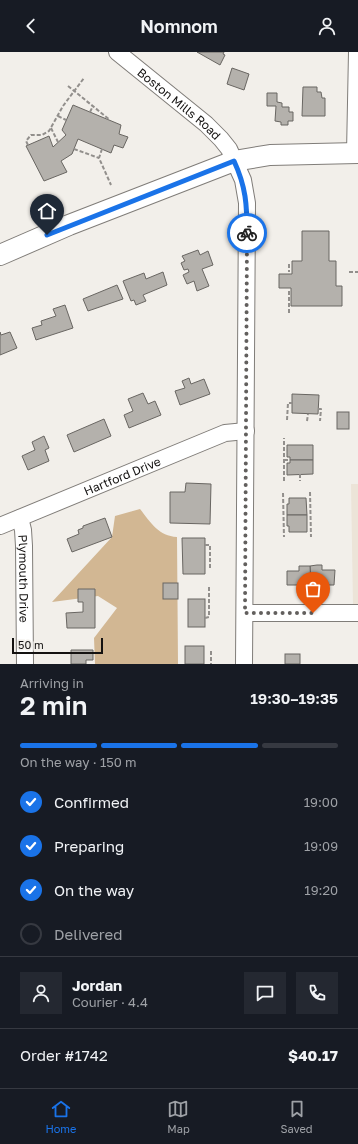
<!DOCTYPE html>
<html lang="en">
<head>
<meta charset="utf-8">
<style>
  :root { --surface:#171b24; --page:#242831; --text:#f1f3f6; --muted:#9ea1a6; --line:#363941; --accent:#1a73e8 }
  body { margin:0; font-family:"Golos Text",sans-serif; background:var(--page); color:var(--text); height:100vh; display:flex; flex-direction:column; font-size:15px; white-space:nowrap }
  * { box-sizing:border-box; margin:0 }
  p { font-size:13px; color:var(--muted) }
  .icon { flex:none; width:22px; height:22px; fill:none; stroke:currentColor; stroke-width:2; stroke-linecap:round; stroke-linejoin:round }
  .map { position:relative; height:612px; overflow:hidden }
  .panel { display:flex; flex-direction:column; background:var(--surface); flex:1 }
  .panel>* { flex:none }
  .scale { position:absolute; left:12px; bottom:10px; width:91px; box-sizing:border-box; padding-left:4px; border:2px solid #141211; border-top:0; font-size:11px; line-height:14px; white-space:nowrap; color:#141211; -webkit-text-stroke:3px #f2efea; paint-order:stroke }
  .pin { position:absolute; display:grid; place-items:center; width:34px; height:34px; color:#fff; margin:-41px -17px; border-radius:50% 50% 50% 0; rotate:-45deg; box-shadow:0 0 4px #0007 }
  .pin .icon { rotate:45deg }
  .courier { position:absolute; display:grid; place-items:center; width:40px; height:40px; margin:-20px; border:3px solid #1a73e8; border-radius:50%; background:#fff; color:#222; box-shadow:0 1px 5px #0007 }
  .summary em { font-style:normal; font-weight:600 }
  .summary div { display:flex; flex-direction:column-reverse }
  .summary { display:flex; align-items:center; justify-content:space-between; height:68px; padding:0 20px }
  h1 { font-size:26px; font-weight:600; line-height:30px }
  .bar { display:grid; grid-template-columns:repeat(4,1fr); gap:6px 4px; align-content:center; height:48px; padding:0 20px }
  .bar i { height:5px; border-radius:3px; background:var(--line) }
  .bar .on { background:var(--accent) }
  .bar p { grid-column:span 4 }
  .line { display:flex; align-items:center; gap:10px; padding:0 20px; border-top:1px solid var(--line) }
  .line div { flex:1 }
  .round { display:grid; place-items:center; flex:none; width:42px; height:42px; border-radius:0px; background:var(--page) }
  ol { padding:0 20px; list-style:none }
  li { display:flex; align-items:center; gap:12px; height:44px }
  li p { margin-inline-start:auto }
  li .icon { padding:4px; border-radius:50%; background:var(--accent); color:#fff; stroke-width:4 }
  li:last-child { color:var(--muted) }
  li i { width:22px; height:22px; border:2px solid var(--line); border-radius:50% }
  header { display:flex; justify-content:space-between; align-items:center; height:52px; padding:0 20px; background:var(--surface); font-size:18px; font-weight:600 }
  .tab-bar { display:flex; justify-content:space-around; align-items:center; height:56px; border-top:1px solid var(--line); background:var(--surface); font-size:11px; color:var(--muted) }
  .tab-bar a { display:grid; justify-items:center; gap:2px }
  .tab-bar .on { color:var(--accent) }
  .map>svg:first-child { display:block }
  .built { fill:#ece4d8 }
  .forest { fill:#d2b793 }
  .building { fill:#b4b1ac; stroke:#696662 }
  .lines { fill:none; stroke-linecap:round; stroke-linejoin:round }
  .minor-casing { stroke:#807d79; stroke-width:18 }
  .major-casing { stroke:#807d79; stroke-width:22 }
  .path { stroke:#928f8c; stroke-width:2; stroke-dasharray:4 2; stroke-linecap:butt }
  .minor { stroke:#fff; stroke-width:16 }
  .major { stroke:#fff; stroke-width:20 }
  .done { stroke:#625f5d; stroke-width:4; stroke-dasharray:0 7.2 }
  .route { stroke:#1a73e8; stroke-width:5 }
  .labels { text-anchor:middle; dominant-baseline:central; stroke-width:3; stroke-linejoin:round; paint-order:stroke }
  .street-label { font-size:12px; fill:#141211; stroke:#f2efea }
</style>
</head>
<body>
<header><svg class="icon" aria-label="back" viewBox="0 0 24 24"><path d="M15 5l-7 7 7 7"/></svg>Nomnom<svg class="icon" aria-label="person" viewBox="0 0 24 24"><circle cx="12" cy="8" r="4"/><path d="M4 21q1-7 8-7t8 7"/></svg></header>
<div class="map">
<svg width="358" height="612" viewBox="0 0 358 612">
  <rect width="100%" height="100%" fill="#f2efea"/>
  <polygon class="built" points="351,432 358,432 358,554 353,554"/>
  <path class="forest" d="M140,457C151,471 159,484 177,485L178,612H95L94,586L117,556L98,544L52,550L112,485L115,464Z"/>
  <g class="building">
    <polygon points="197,0 224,0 223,2 225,3 220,13"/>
    <polygon points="232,16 249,22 244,38 227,32"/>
    <polygon points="303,35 317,35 317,40 321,40 322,46 325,46 325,64 302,64"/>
    <polygon points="267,41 277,41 277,50 282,51 282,55 289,55 289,60 293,60 293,69 288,69 288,73 281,73 281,70 275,69 276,54 267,54"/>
    <polygon points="73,53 121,73 119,82 128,85 123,96 114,93 111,101 78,87 72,102 61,109 67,120 44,129 26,94 49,84 53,95 66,83 62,78"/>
    <polygon points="302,179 329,179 329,209 336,209 336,234 342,234 342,254 291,254 291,236 279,236 279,222 292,222 292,209 302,209"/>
    <polygon points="198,198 200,203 208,199 213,213 202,217 209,234 197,239 194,229 187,232 183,223 189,220 188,217 184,218 181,211 185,209 182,204"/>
    <polygon points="163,220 167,233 143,243 146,249 136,253 134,248 131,249 123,229 144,221 146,227"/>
    <polygon points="117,233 123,247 88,259 83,247"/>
    <polygon points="65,253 73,276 36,288 32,276 42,273 41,269 56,264 53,257"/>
    <polygon points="0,280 1,283 10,280 17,296 0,303"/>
    <polygon points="189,326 191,332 204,327 210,342 180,353 175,339 185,336 182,329"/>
    <polygon points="143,341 148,352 155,349 161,363 129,376 124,363 133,359 128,347"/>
    <polygon points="292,342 319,343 318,362 292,361"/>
    <rect x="337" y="360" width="12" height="17"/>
    <polygon points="104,367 111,384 74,400 67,383"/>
    <polygon points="44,384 49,396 45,398 49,409 28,418 22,404 35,398 32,390"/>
    <polygon points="287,393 313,393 313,408 290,408 290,405 287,405"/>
    <polygon points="290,408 313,408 313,422 287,423 287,411 290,411"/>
    <polygon points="186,431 211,432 210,472 170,471 170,440 185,440"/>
    <polygon points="289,446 306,446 307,463 287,463 287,452 289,452"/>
    <polygon points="287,463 307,463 307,480 289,480 289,474 287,474"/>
    <polygon points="105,466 112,485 72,500 67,487 79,482 78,478 83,476 83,474"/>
    <polygon points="182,486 205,486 205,522 183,522"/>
    <polygon points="317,513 322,513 322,518 335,518 334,533 311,533 310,514"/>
    <polygon points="299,514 310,514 311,533 287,533 287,519 299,519"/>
    <rect x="163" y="531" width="15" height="16"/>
    <polygon points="78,537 95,537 95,576 67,576 66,561 83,560 83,550 78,550"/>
    <rect x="188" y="547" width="17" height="28"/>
    <rect x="185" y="594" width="19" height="18"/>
    <polygon points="71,598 93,598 93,608 86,608 86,612 71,612"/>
    <rect x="285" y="602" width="15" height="10"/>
  </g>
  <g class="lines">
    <defs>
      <g id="minor">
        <path id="s1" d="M117,0L206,72L221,87L229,97L243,128L247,151L244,612"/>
        <polyline points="355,101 357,0"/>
        <path id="s2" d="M20,466L23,478L24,494L25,612"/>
        <path id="s3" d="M0,474L225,381L246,379"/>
        <polyline points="245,561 358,561"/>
      </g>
      <polyline id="major" points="0,203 69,173 234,109 270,103 358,101"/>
    </defs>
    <use href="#minor" class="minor-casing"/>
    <use href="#major" class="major-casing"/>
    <g class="path">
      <polyline points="68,34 110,68"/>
      <polyline points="90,60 93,54"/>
      <polyline points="58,64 66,68"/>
      <polyline points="51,76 58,90"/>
      <polyline points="28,93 26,89 31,83 42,83 49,79 63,54 84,26"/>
      <polyline points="74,97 99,106"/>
      <polyline points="102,97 99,106 111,133"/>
      <polyline points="289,212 289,220"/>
      <polyline points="349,220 358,220"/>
      <polyline points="289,239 289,262"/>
      <polyline points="318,357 321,357 320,369"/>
      <polyline points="287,368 288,351 292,351"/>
      <polyline points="307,369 308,362"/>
      <polyline points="284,408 290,408"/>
      <polyline points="300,422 300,429"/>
      <polyline points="284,429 284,386"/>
      <polyline points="310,440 311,485"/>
      <polyline points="283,441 284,485"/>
      <polyline points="205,493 210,493 210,516"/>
      <polyline points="311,533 311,548"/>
      <polyline points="205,566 209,565 209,534"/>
      <polyline points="211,599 211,612"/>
    </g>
    <use href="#minor" class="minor"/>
    <use href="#major" class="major"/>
  </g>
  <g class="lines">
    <polyline class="done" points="247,181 245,561 313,561"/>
    <path class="route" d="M47,183L234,109C246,135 247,153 247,181"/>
  </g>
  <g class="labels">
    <g class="street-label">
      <text stroke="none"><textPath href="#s1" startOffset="81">Boston Mills Road</textPath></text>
      <text stroke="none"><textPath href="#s3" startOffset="132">Hartford Drive</textPath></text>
      <text stroke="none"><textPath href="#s2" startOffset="61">Plymouth Drive</textPath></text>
    </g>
  </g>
</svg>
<div class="scale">50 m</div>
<div class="pin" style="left:313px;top:561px;background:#ea580c"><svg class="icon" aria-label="bag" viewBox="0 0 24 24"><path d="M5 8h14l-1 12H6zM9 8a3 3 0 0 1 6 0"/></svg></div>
<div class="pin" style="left:47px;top:183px;background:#1f2937"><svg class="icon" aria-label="home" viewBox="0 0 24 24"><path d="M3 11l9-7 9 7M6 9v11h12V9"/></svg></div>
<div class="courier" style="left:247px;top:181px"><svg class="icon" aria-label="bike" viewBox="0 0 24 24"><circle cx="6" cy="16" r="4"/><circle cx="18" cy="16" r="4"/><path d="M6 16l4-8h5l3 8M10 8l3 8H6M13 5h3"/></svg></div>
</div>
<section class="panel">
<div class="summary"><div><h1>2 min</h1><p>Arriving in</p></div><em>19:30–19:35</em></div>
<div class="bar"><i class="on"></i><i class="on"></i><i class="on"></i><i></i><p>On the way · 150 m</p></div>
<ol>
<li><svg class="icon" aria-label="check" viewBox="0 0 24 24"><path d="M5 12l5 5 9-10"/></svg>Confirmed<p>19:00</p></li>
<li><svg class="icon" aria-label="check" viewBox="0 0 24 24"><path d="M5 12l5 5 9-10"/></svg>Preparing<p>19:09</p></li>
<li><svg class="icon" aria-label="check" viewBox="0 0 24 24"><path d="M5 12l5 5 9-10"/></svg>On the way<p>19:20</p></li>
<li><i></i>Delivered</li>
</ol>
<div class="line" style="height:72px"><a class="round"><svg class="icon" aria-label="person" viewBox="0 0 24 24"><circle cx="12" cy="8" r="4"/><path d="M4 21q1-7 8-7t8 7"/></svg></a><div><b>Jordan</b><p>Courier · 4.4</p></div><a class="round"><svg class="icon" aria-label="chat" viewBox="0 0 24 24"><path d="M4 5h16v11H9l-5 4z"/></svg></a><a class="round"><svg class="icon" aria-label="phone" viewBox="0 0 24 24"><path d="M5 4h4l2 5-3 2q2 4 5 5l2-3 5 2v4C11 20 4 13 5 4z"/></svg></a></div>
<div class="line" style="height:52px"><div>Order #1742</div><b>$40.17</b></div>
</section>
<nav class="tab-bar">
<a class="on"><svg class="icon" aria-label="home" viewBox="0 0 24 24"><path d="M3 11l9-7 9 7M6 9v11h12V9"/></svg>Home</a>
<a><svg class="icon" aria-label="map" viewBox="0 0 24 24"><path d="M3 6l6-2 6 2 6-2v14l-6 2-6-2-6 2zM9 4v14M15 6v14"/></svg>Map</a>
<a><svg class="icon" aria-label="saved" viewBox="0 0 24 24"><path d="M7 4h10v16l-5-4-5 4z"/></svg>Saved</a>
</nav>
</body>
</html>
